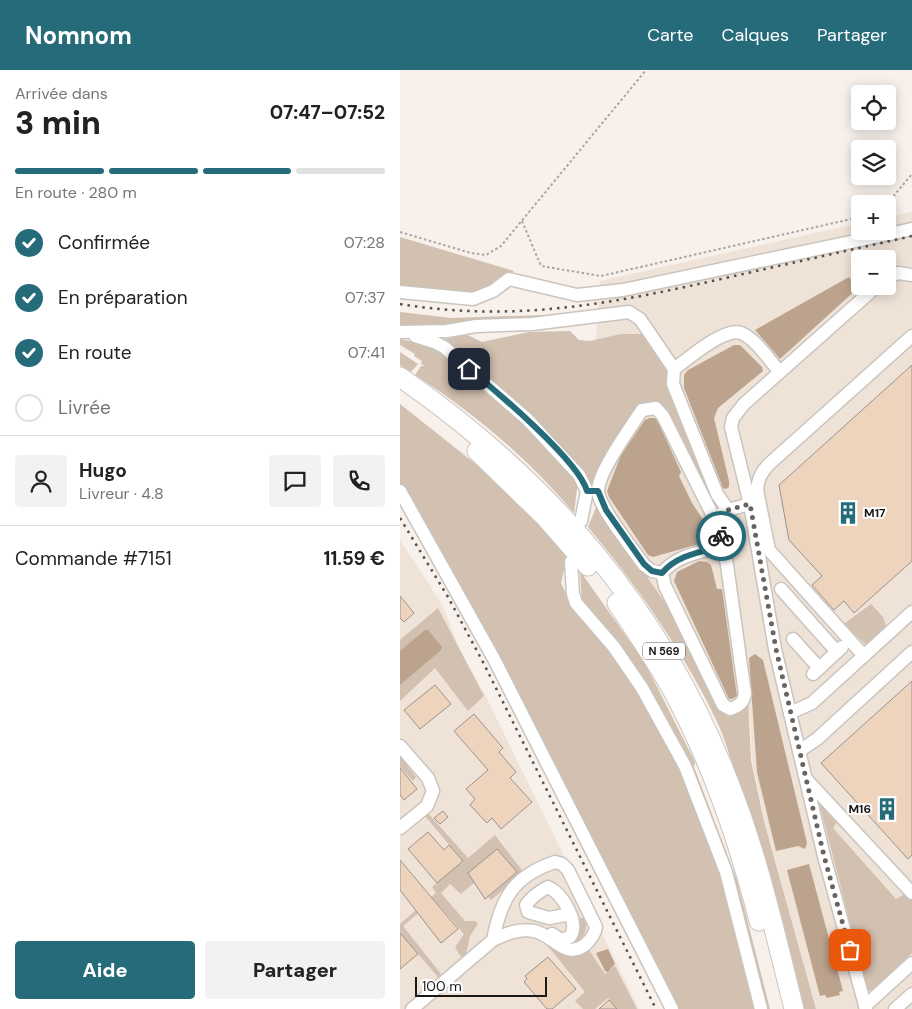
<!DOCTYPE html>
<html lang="fr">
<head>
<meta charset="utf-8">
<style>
  :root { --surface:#fff; --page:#f2f2f2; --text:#222; --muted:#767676; --line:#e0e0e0; --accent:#256b7a }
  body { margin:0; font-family:"DM Sans",sans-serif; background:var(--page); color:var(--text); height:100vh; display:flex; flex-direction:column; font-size:19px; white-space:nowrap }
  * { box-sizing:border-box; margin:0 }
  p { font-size:16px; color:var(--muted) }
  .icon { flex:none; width:28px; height:28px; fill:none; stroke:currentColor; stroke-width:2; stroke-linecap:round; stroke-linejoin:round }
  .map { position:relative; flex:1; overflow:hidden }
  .panel { display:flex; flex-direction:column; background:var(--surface); width:400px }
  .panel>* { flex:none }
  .tools { position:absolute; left:451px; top:15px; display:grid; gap:10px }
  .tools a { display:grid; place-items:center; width:45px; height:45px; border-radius:5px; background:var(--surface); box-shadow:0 2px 12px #0003; font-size:25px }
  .scale { position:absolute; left:15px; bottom:12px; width:132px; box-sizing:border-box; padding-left:5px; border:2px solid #1b1917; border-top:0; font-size:14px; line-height:18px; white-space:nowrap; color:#1b1917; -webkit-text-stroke:4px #fff; paint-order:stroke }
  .pin { position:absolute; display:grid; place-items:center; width:42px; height:42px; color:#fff; margin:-21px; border-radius:10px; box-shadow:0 2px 8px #0006 }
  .courier { position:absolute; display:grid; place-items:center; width:50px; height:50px; margin:-25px; border:4px solid #256b7a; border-radius:50%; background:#fff; color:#222; box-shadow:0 1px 6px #0007 }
  .headline em { font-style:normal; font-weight:800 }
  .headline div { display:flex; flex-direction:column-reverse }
  .headline { display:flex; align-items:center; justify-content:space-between; height:85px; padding:0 15px }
  h1 { font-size:32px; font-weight:800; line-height:38px }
  .bar { display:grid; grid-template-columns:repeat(4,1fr); gap:8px 5px; align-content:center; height:60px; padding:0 15px }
  .bar i { height:6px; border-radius:4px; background:var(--line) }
  .bar .selected { background:var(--accent) }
  .bar p { grid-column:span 4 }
  .line { display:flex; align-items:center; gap:12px; padding:0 15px; border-top:1px solid var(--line) }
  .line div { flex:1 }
  .round { display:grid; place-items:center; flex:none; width:52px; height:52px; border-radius:5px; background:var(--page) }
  ol { padding:0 15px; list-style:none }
  li { display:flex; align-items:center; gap:15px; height:55px }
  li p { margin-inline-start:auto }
  li .icon { padding:5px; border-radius:50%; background:var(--accent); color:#fff; stroke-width:4 }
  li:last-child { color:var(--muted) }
  li i { width:28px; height:28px; border:2px solid var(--line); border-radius:50% }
  .cta { display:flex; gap:10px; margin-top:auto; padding:10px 15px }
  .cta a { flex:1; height:58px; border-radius:5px; background:var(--accent); color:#fff; font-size:20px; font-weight:800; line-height:58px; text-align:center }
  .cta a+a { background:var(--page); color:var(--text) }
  header { display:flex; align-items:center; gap:30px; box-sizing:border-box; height:70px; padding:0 25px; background:var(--accent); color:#fff }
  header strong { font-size:24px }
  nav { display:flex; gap:28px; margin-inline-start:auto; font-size:18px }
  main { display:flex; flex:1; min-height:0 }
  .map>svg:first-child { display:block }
  .built { fill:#efe2d7; fill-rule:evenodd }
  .green { fill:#d2c0b0 }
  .water { fill:#bca38d }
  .building { fill:#efd4bd; stroke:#99938e }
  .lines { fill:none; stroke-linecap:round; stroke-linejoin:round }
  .minor-casing { stroke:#cac4be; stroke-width:15 }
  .highway-casing { stroke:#cac4be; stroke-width:21 }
  .path { stroke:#aba5a1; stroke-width:2; stroke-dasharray:2.5 2.5; stroke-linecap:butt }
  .minor { stroke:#fff; stroke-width:12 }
  .highway { stroke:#fff; stroke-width:19 }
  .rail { stroke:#55514f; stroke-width:2.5; stroke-dasharray:2.5 5; stroke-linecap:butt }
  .done { stroke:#686461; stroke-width:5; stroke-dasharray:0 9 }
  .route { stroke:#256b7a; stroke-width:6 }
  .labels { text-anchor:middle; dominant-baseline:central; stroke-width:4; stroke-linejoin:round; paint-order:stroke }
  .shield { fill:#fff; stroke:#5f5e5d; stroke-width:1 }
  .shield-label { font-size:11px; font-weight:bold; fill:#1b1917 }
  .poi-label { font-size:12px; font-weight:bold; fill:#1b1917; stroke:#fff; text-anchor:start }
</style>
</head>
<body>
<header>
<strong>Nomnom</strong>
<nav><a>Carte</a><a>Calques</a><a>Partager</a></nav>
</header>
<main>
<section class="panel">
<div class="headline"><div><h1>3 min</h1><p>Arrivée dans</p></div><em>07:47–07:52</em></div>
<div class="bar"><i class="selected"></i><i class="selected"></i><i class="selected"></i><i></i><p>En route · 280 m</p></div>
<ol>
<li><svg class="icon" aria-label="check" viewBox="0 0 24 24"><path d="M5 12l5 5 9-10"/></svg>Confirmée<p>07:28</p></li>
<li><svg class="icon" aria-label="check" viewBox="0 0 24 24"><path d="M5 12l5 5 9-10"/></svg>En préparation<p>07:37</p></li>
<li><svg class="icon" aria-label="check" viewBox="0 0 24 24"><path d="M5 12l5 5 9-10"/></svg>En route<p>07:41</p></li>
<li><i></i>Livrée</li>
</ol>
<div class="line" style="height:90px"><a class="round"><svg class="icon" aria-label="person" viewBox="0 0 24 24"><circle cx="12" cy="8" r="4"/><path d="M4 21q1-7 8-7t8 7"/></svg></a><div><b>Hugo</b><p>Livreur · 4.8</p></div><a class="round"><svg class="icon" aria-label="chat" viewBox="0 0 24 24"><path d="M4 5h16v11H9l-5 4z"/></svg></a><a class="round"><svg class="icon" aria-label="phone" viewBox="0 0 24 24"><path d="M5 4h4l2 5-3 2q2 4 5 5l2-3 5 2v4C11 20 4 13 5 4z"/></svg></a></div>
<div class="line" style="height:65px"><div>Commande #7151</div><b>11.59 €</b></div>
<div class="cta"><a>Aide</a><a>Partager</a></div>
</section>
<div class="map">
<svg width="512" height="939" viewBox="0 0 512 939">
  <rect width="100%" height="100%" fill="#f7f0eb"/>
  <g class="built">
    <path d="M512,142V939H416L365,752L352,690L350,646L324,651L273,548L236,490L187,393L200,211L460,153V161H488V147ZM460,189H488V216H460Z"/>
    <polygon points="0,470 43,536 58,576 86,627 239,939 0,939"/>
  </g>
  <g class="green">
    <polygon points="0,167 114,201 91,219 78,224 65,221 47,224 0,218"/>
    <polygon points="0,242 51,248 176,244 0,259"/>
    <polygon points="170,261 179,270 190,271 221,264 247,264 268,297 270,325 317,442 276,371 247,335 195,418 191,418 38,271 65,264 82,272 129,262"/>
    <path d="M0,269L35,277L109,339L178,410L174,443C129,389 74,343 15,305L21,296H25L21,294L22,291L14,286L15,284L0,275Z"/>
    <polygon points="0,282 18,294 11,302 0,295"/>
    <polygon points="0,334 87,403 140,455 167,486 161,513 172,537 208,576 274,680 321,800 357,939 273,939 0,415"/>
    <path d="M197,435L275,547L323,636L348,629L351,690L364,751L416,939H404C384,856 364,774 333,695C328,682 325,669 319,656C288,588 236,514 188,457Z"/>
    <polygon points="180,501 245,593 295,692 294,697 337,810 370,939 363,939 290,705 182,533"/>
    <polygon points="471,534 483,547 486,556 483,562 467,576 444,554"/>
    <polygon points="38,538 84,626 68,641 35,598 0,631 0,570"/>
    <polygon points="0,687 16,707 13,711 0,697"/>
    <polygon points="418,728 438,751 433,758 496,829 505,824 512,830 512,883 471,921 467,919"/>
    <polygon points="28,743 68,788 95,765 124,803 91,830 88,827 117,802 97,779 68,803 75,812 61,824 50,814 41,823 65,851 75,851 78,854 70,866 66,884 61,887 55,877 64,864 34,830 3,856 41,904 38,907 0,863 0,854 36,823 32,817 63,791 25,746"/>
    <path d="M175,848H185C189,862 182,871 169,876Z"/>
    <polygon points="143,870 187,877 205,904 215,896 237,939 217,939 208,928 195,939 183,939 175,931 185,922"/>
  </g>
  <g class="water">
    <polygon points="449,207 458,218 380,289 355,260"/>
    <polygon points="334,275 340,275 362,297 363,301 318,338 314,348 329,411 329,417 326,419 323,418 284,318 284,305 288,300"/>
    <polygon points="249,348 255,348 259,354 281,402 279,406 292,433 310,460 309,469 306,472 253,487 248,485 209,427 207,421 221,385 245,350"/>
    <polygon points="299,491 307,492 311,495 317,519 322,519 337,626 332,629 329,629 274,511 277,502"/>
    <polygon points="25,560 28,560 42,577 41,580 0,615 0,581"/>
    <polygon points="355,584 363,590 407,773 405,779 398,776 376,781 357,702 349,588"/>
    <polygon points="409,794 443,921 439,922 440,925 427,928 425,925 420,926 387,800"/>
    <polygon points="208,879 215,894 208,902 205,901 196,883"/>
  </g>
  <g class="building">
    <polygon points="512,295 512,491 454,543 444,531 434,540 412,515 422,506 389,470 379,415"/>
    <polygon points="0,526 14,543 4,552 0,548"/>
    <polygon points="512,611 512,785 508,789 421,693"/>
    <polygon points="35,615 51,634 20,659 4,640"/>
    <polygon points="74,644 103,678 99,682 116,702 110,708 132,732 101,759 92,748 87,753 70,735 75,729 66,719 88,700 54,661"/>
    <polygon points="0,698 17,719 4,730 0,725"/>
    <polygon points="43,741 48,747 40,754 34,748"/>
    <polygon points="28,762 44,780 49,775 63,791 37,813 8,779"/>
    <polygon points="97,779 117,802 85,829 68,803"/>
    <polygon points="0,790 58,859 41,873 0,820"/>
    <polygon points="0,863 18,884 0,899"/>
    <polygon points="148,887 176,919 152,939 147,939 124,912 127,909 125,906"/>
    <polygon points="209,930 217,939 199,939"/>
  </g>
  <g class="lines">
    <defs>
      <g id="minor">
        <polyline points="488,208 498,203 512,205"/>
        <polyline points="0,222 73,229 93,221 109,209 177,225 223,220 512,159"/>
        <polyline points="0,262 47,261 76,256 132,254 229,242 240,249 274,299"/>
        <polyline points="15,266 34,272 44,277 127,349 179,405 187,421 181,451"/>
        <polyline points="0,421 94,589 272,939"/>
        <path d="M350,434L328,440L317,424L273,314L274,299C288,289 324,257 341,263C356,269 369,290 379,301"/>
        <path d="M314,448L319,458L327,495L345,624C343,633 339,636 330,639L323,635L265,516L262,503L252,501L244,495C233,479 200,439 198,422C197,403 231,357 242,340L256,338L263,346L314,448L328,440"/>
        <polyline points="171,492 173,524 176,533 214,577 242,618 285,696 326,802 361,939"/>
        <path d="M262,503C277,485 301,482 323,476"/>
        <polyline points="381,519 437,582"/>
        <polyline points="393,569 419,598"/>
        <path d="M464,586L369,480L357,420C358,409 361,403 368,395L512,266"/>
        <polyline points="413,604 442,577"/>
        <polyline points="390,643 412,633 512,542"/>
        <polyline points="0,676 28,708 33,721 27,736 0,758"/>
        <polyline points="399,681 417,669 512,582"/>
        <polyline points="407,710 512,823"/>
        <path d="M152,864L161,870L170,867C180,853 163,824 148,817C140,821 131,828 126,835L128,842L149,848L170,844"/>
        <polyline points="465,936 512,893"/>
        <path d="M12,939L93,870C105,864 119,858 134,861C154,865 165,891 186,874C191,869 195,864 196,857L168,800L162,794L155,792C113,806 101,829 93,870"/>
        <polyline points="466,939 424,786 390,643 375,579 350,434 331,357 333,348 344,334 477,216"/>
        <polyline points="495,939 512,924"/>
      </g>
      <g id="highway">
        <path d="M0,307C151,412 262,541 329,713C358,786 375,863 394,939"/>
        <polyline points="77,381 145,447 188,496"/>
        <path d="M217,533C236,562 257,592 274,623C312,694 339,772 359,851"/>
      </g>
    </defs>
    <use href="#minor" class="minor-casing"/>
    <use href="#highway" class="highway-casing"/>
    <g class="path">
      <polyline points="487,134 512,104"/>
      <polyline points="122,151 141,196 201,206 460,147"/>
      <polyline points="0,162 71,183 86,185 101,176 246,0"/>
    </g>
    <use href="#minor" class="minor"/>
    <use href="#highway" class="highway"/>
    <g class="rail">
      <path d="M0,234C119,253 215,233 330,207C391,193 451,180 512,166"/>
      <polyline points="0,448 48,527 84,594 256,939"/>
    </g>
  </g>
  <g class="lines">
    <polyline class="done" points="321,466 314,448 328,440 350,434 376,579 424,786 450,880"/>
    <path class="route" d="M69,299C96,321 179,391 187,421H198L206,440L244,494L252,501L262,503C277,485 301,482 323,476L321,466"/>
  </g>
  <defs>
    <symbol id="building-bare" viewBox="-9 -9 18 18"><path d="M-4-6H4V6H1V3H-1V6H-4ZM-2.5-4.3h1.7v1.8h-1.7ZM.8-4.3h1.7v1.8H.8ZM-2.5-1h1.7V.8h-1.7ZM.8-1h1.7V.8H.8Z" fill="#256b7a" stroke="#fff" stroke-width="2.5" paint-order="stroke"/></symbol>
  </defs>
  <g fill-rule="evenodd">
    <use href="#building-bare" x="432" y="427" width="32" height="32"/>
    <use href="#building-bare" x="471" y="723" width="32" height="32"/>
  </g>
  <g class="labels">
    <rect class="shield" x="243" y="572.5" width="42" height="17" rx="4"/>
    <g class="shield-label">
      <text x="264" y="581">N 569</text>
    </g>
    <g class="poi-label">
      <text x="464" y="443">M17</text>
      <text x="471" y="739" text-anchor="end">M16</text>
    </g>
  </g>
</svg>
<div class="tools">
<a><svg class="icon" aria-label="locate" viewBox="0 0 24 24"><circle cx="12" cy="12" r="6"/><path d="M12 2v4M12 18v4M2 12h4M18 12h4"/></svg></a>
<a><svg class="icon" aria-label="layers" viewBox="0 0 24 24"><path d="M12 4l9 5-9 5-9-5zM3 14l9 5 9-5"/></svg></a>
<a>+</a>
<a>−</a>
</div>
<div class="scale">100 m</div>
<div class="pin" style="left:450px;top:880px;background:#ea580c"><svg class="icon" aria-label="bag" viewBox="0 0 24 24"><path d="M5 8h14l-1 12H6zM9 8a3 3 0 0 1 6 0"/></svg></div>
<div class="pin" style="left:69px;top:299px;background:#1f2937"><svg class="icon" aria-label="home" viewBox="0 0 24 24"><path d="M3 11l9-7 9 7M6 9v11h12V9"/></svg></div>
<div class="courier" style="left:321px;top:466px"><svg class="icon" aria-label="bike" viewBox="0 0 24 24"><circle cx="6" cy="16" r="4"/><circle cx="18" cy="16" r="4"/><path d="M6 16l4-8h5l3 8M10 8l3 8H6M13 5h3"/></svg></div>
</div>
</main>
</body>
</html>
